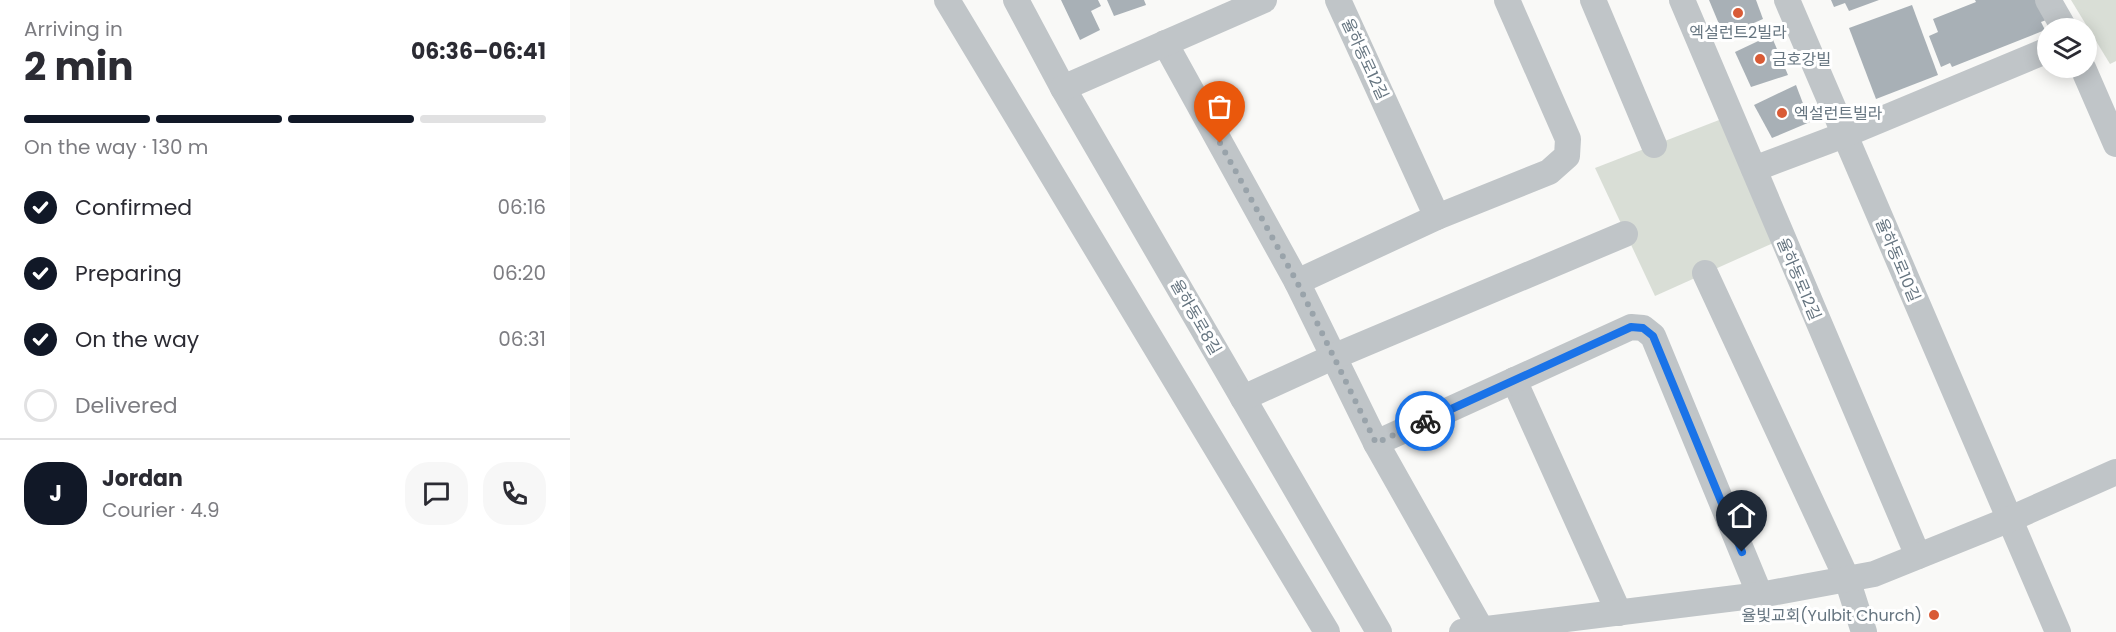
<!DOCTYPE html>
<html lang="en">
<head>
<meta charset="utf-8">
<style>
  :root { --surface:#fff; --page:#f7f7f7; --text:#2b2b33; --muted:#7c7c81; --line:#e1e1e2; --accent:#111827 }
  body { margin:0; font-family:Poppins,"Noto Sans KR",sans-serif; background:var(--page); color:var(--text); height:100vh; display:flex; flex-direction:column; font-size:22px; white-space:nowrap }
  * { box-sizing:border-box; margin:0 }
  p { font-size:20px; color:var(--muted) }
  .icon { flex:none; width:33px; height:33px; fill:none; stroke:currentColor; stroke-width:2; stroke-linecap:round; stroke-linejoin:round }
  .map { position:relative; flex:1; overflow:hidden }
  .sheet { display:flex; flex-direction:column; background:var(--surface); width:570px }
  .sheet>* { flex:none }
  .buttons { position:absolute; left:1467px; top:18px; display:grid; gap:12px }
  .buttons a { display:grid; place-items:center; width:60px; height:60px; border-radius:50%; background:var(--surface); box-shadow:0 3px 15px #0003; font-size:30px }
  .pin { position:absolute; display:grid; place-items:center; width:51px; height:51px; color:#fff; margin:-62px -26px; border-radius:50% 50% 50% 0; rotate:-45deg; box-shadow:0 0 6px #0007 }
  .pin .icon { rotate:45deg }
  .courier { position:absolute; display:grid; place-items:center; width:60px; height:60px; margin:-30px; border:4px solid #1a73e8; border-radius:50%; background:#fff; color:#222; box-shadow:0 2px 8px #0007 }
  .summary em { font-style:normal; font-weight:700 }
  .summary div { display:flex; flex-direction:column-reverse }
  .summary { display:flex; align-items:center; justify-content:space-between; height:102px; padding:0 24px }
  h1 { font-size:39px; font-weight:700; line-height:45px }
  .bar { display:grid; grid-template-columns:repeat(4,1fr); gap:9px 6px; align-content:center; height:72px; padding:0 24px }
  .bar i { height:8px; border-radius:4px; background:var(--line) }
  .bar .active { background:var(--accent) }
  .bar p { grid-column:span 4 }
  .line { display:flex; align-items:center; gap:15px; padding:0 24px; border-top:2px solid var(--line) }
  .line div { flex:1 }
  .round { display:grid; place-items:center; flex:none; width:63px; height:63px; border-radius:24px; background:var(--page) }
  ol { padding:0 24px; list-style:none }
  li { display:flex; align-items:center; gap:18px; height:66px }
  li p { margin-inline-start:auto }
  li .icon { padding:6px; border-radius:50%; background:var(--accent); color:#fff; stroke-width:4 }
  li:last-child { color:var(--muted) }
  li i { width:33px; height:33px; border:3px solid var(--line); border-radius:50% }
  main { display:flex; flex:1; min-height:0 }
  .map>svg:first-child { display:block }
  .green { fill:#d9ded6 }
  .building { fill:#a8b0b6 }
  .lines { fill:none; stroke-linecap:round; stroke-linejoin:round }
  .minor { stroke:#c0c5c8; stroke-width:26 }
  .done { stroke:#99a3aa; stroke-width:6; stroke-dasharray:0 10.8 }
  .route { stroke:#1a73e8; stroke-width:8 }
  .poi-dot { fill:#d95b36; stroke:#fff; stroke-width:2 }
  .labels { text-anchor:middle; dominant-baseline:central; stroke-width:6; stroke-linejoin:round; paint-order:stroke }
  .poi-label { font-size:16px; fill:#667580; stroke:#fff; text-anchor:start }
  .street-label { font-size:16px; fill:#667580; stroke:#fff }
</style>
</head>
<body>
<main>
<section class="sheet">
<div class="summary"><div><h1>2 min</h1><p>Arriving in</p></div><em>06:36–06:41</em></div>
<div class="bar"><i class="active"></i><i class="active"></i><i class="active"></i><i></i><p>On the way · 130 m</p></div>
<ol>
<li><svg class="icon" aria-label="check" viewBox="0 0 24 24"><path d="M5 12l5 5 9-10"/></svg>Confirmed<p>06:16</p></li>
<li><svg class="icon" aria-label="check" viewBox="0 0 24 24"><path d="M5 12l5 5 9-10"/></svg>Preparing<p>06:20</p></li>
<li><svg class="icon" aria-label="check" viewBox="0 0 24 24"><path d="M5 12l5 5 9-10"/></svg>On the way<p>06:31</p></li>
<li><i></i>Delivered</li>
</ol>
<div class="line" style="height:108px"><b class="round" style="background:var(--accent);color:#fff">J</b><div><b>Jordan</b><p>Courier · 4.9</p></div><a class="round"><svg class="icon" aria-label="chat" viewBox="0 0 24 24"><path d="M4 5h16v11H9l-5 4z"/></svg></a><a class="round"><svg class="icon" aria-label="phone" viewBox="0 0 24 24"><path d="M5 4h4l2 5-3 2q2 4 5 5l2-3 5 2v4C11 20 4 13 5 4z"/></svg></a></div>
</section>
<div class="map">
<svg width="1546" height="632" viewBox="0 0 1546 632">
  <rect width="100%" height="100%" fill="#f9f9f7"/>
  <g class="green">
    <polygon points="1501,0 1546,0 1546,61 1540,64"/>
    <polygon points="1162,115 1212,239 1085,296 1025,168"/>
  </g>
  <g class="building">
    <polygon points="491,0 528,0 531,6 521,11 530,30 510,40"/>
    <polygon points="537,0 574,0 576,5 544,16"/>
    <polygon points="1139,0 1186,0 1193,19 1154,36"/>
    <polygon points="1261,0 1309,0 1279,11 1275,3 1264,7"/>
    <polygon points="1405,0 1466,0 1481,18 1471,22 1475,30 1382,67 1380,63 1371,67 1359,36 1368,32 1363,19 1406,2"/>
    <polygon points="1342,5 1368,75 1306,99 1279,28"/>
    <polygon points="1201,35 1218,75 1181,87 1165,52"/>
    <polygon points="1226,85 1240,122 1202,138 1184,105"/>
  </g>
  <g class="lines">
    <g class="minor">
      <polyline points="377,0 757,632"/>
      <polyline points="446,0 493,88 809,632"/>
      <polyline points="768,0 867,217"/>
      <polyline points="1023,0 1084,145"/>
      <polyline points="1112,0 1348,556"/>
      <polyline points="1217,0 1488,632"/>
      <polyline points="1478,0 1494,28"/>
      <polyline points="595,43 727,282 806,443 911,629"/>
      <polyline points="1513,68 1546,144"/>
      <polyline points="493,88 694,0"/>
      <polyline points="1184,169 1274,135 1478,50"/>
      <polyline points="1135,273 1277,579 1294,632"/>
      <polyline points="727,282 867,217 979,172 997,156 998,139 937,0"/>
      <polyline points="944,380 1049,613"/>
      <polyline points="673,398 763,357 1055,234"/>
      <polyline points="806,443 1061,327 1073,328 1083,336 1190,595"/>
      <polyline points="892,632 1190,595 1304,574 1438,520 1546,472"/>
    </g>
  </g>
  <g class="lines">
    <polyline class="done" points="650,143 727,282 806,443 855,421"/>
    <polyline class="route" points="855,421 1061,327 1073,328 1083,336 1172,552"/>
  </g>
  <g class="poi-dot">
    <circle cx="1168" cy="13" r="6"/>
    <circle cx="1190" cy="59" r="6"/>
    <circle cx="1212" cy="113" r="6"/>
    <circle cx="1364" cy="615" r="6"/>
  </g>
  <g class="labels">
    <g class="poi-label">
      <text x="1168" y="32" text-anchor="middle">엑설런트2빌라</text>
      <text x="1202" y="59">금호강빌</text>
      <text x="1224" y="113">엑설런트빌라</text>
      <text x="1352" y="615" text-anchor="end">율빛교회(Yulbit Church)</text>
    </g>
    <g class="street-label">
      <text transform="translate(795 59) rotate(65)">율하동로12길</text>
      <text transform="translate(1328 260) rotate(67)">율하동로10길</text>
      <text transform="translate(1229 279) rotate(67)">율하동로12길</text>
      <text transform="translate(626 317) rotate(60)">율하동로8길</text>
    </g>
  </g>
</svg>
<div class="buttons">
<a><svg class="icon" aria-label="layers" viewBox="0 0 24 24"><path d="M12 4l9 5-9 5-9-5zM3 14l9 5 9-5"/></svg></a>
</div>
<div class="pin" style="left:650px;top:143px;background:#ea580c"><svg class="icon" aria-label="bag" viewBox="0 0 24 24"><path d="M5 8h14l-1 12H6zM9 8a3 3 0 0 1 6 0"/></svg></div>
<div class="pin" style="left:1172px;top:552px;background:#1f2937"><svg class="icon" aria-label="home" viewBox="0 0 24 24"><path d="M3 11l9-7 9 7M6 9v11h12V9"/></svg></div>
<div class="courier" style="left:855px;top:421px"><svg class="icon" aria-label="bike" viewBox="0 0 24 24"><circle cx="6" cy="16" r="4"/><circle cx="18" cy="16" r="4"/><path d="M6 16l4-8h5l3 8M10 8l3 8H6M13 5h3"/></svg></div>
</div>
</main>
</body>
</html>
